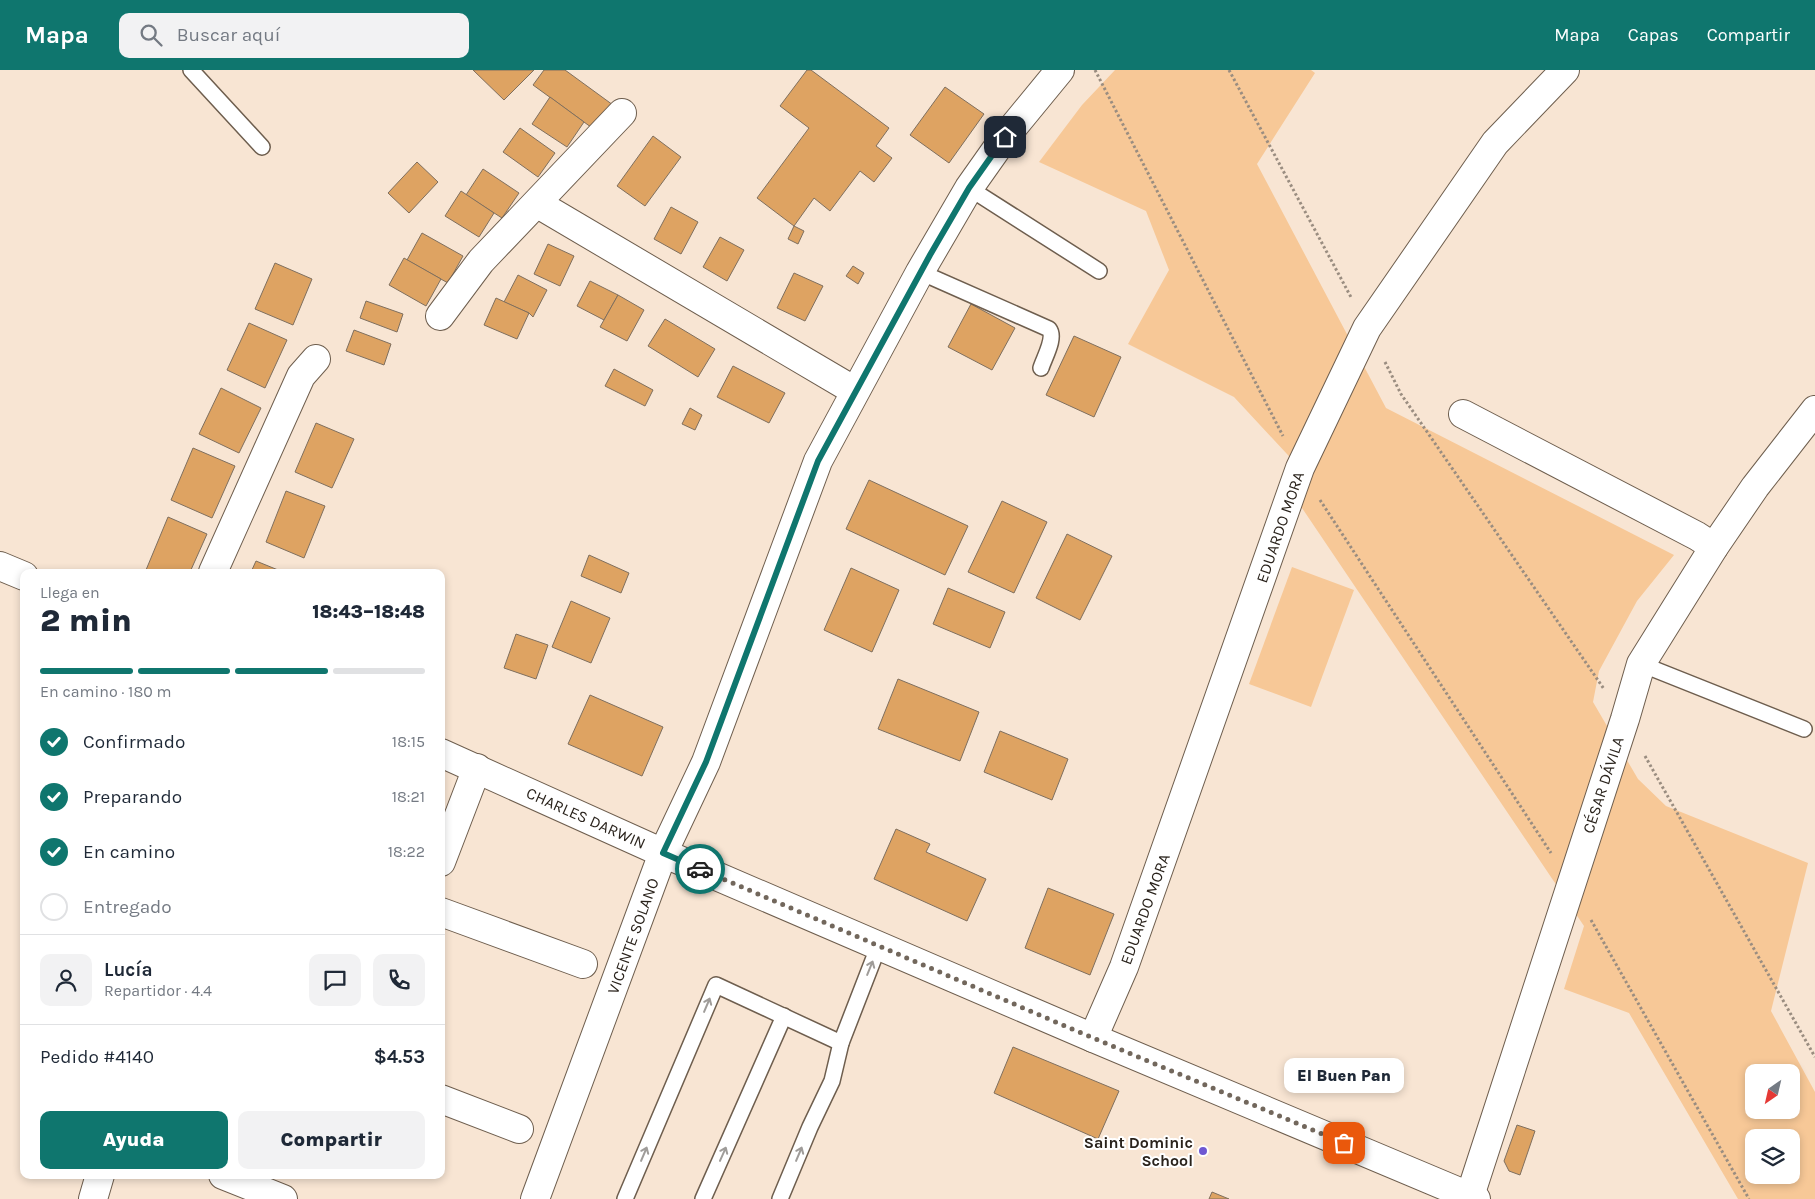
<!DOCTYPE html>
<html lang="es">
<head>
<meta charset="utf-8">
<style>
  :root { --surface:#fff; --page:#f2f2f3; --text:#1f2937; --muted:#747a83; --line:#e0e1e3; --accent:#0f766e }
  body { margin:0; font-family:Karla,sans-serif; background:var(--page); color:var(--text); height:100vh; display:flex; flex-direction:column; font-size:19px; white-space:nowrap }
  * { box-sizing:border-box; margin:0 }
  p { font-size:16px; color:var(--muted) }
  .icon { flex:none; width:28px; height:28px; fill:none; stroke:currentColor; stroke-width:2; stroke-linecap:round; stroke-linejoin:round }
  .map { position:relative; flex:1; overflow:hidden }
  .side { position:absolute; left:20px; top:499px; width:425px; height:610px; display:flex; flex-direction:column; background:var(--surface); border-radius:10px; box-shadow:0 2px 8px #0003 }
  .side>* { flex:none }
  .needle { width:32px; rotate:214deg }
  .fabs { position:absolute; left:1745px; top:994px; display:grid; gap:10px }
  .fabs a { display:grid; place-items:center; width:55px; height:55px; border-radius:10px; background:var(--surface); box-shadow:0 2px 8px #0003; font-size:25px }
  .pin { position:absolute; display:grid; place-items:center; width:42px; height:42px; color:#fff; margin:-21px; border-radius:10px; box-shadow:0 2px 8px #0006 }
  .courier { position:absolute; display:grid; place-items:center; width:50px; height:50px; margin:-25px; border:4px solid #0f766e; border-radius:50%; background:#fff; color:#222; box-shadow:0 1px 6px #0007 }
  .bubble { position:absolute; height:35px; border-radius:10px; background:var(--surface); box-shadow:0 2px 8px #0003; font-size:16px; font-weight:800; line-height:35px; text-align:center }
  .head em { font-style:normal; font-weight:800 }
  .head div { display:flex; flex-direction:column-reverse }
  .head { display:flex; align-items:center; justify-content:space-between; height:85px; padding:0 20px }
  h1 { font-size:32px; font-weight:800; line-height:38px }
  .bar { display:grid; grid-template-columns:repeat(4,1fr); gap:8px 5px; align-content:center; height:60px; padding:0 20px }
  .bar i { height:6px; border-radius:4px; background:var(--line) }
  .bar .on { background:var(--accent) }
  .bar p { grid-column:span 4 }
  .line { display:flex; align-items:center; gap:12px; padding:0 20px; border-top:1px solid var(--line) }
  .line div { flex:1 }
  .round { display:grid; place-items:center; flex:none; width:52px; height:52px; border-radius:10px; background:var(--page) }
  ol { padding:0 20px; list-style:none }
  li { display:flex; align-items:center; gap:15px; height:55px }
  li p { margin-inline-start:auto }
  li .icon { padding:5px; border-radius:50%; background:var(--accent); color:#fff; stroke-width:4 }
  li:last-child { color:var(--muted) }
  li i { width:28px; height:28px; border:2px solid var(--line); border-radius:50% }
  .primary-button { display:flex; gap:10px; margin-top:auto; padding:10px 20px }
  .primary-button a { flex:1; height:58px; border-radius:10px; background:var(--accent); color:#fff; font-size:20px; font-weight:800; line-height:58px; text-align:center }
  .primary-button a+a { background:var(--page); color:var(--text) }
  header { display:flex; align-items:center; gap:30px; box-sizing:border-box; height:70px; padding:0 25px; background:var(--accent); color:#fff }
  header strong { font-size:24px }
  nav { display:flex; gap:28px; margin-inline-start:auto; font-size:18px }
  .search { width:350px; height:45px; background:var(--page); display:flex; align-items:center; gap:12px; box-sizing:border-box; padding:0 18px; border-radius:10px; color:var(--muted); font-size:19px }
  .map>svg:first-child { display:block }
  .green { fill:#f7c897; fill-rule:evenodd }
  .building { fill:#dea362; stroke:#7f6f5e }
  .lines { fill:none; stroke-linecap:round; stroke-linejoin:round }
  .service-casing { stroke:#6e5e4e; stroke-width:18 }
  .minor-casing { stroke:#6e5e4e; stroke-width:30 }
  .path { stroke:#9a8d80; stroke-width:3; stroke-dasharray:2.5 2.5; stroke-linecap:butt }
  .service { stroke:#fff; stroke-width:15 }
  .minor { stroke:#fff; stroke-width:28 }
  .oneway { stroke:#9f9c99 }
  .done { stroke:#72675c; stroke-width:5; stroke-dasharray:0 9 }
  .route { stroke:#0f766e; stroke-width:6 }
  .poi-dot { fill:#6f58d2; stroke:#fff; stroke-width:2 }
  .labels { text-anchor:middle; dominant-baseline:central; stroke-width:4; stroke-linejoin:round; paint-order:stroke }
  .street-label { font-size:16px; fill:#2a231c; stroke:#fff }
  .poi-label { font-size:16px; font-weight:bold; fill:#2a231c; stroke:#fff; text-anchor:end }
</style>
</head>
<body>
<header>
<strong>Mapa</strong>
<div class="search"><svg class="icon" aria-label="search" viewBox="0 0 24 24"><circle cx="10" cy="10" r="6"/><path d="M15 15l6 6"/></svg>Buscar aquí</div>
<nav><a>Mapa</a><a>Capas</a><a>Compartir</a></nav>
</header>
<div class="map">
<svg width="1815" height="1129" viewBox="0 0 1815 1129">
  <rect width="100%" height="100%" fill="#f8e5d3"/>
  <g class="green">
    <path d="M1115,0H1311L1315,3L1257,94L1386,338L1674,485L1637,531L1599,601L1593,632L1638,709L1666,736L1808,793L1771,941L1815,1022V1129H1738L1629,943L1564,919L1584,856L1302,438L1300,398L1234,327L1128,274L1169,200L1146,141L1039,92L1082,35ZM1754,1002H1791V1040H1754ZM1754,1068H1791V1105H1754Z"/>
    <polygon points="1292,497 1354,520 1311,637 1249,614"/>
  </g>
  <g class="building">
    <polygon points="473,0 534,0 504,30"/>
    <polygon points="544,0 565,0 613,35 595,60 533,15"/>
    <polygon points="807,0 811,0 889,58 876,76 892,88 874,112 860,101 830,141 814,128 794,156 757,128 809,58 780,36"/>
    <polygon points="945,17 984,44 949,93 910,65"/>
    <polygon points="550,27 584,52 567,77 532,54"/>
    <polygon points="520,58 555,83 538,107 503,82"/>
    <polygon points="653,66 681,87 645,136 617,116"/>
    <polygon points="417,92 438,112 409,143 388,123"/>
    <polygon points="483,99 519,123 502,148 466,125"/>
    <polygon points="461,121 494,143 479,167 445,146"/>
    <polygon points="671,137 698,152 681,184 654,169"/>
    <polygon points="794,156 804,161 798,174 788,169"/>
    <polygon points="422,163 463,186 448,213 407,190"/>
    <polygon points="720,167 744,180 727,211 703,197"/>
    <polygon points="548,174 574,186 560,216 534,204"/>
    <polygon points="404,188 441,209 426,236 389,215"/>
    <polygon points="275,193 312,209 293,255 255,239"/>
    <polygon points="853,196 864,203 858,214 846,206"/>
    <polygon points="794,203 823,216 805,251 777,238"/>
    <polygon points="518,205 547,220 533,247 529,243 504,232"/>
    <polygon points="590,211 618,225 604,250 577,236"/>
    <polygon points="618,225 644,240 627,271 600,257"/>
    <polygon points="496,228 529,243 517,269 484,255"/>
    <polygon points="366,231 403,244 397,262 360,248"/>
    <polygon points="971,234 1015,258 992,300 948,277"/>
    <polygon points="665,249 715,279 698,307 648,276"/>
    <polygon points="249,253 287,270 265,318 227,300"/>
    <polygon points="354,260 391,274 384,295 346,281"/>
    <polygon points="1074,266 1121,287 1094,347 1046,325"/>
    <polygon points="733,296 785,323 769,353 717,327"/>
    <polygon points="614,299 653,320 645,336 605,316"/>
    <polygon points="221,318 261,338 239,383 199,364"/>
    <polygon points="690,338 702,345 695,360 682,354"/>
    <polygon points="316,353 354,369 332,418 295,402"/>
    <polygon points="193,378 235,396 212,448 171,430"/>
    <polygon points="869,410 968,456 945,505 846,459"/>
    <polygon points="286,421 325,436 304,488 266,472"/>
    <polygon points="1002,431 1047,452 1014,523 968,502"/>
    <polygon points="168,447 207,464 190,502 151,502 146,500"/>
    <polygon points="1067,464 1112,486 1080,550 1036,528"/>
    <polygon points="589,485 629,503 621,523 581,506"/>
    <polygon points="256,491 283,502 251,502"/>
    <polygon points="851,498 899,520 872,582 824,560"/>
    <polygon points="948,518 1005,542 990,578 933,554"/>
    <polygon points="571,531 610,548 591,593 552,577"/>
    <polygon points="516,564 548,575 536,609 504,598"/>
    <polygon points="898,609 979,642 960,691 878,659"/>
    <polygon points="590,625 663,657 642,706 568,674"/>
    <polygon points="1000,661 1068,689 1052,730 984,702"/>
    <polygon points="896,759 930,774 926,782 986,809 967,851 874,809"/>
    <polygon points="1048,818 1114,844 1090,905 1025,878"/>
    <polygon points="1013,977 1119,1021 1098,1069 994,1023"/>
    <polygon points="1517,1055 1535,1061 1520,1105 1509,1101 1504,1091"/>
    <polygon points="1212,1122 1229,1129 1209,1129"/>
  </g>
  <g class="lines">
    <defs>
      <g id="service">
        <polyline points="191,0 262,77"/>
        <polyline points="969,118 1099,201"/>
        <path d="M920,202L1049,259C1056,268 1044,288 1041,298"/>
        <polyline points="1641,594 1804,659"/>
        <polyline points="625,1129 716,915 841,973"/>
        <polyline points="703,1129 784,946"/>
        <polyline points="780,1129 810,1057 832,1011 841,973 879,875"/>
      </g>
      <g id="minor">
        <polyline points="538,134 855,321"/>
        <polyline points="440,246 481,191 622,43"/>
        <polyline points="1463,344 1697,466 1714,477"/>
        <polyline points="0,496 24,506"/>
        <polyline points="213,502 301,306 316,289"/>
        <polyline points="441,683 663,783 1093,968 1476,1129"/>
        <polyline points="441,792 477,698"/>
        <polyline points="441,842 583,894"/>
        <polyline points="1093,968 1124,897 1300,398 1367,258 1495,73 1565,0"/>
        <polyline points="441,1029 519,1059"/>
        <polyline points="223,1105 283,1129"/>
        <polyline points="93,1129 100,1105"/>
        <polyline points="535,1129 663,783 706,692 818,391 920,202 969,118 1005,67 1060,0"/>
        <polyline points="1469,1129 1625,649 1641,594 1714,477 1755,417 1815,340"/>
      </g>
    </defs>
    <use href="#service" class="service-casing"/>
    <use href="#minor" class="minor-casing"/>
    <g class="path">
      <polyline points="1095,0 1283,366"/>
      <polyline points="1229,0 1352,229"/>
      <polyline points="1385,292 1401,324 1604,619"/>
      <polyline points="1320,430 1551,783"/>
      <polyline points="1645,686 1815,987"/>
      <polyline points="1591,850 1749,1129"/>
    </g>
    <use href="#service" class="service"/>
    <use href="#minor" class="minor"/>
  </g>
  <defs><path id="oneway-shaft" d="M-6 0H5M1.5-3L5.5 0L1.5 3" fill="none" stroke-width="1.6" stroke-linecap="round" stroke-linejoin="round" transform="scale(1.25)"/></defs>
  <g class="oneway">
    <use href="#oneway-shaft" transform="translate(870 898) rotate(-68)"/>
    <use href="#oneway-shaft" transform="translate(707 935) rotate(-67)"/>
    <use href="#oneway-shaft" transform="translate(644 1084) rotate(-67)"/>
    <use href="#oneway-shaft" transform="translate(723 1084) rotate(-66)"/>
    <use href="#oneway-shaft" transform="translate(799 1084) rotate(-67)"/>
  </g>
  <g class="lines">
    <polyline class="done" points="700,799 1093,968 1344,1073"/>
    <polyline class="route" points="700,799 663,783 706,692 818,391 930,185 969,118 1005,67"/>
  </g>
  <circle class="poi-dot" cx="1203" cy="1081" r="5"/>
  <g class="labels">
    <g class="street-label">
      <text transform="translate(1280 457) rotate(-71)">EDUARDO MORA</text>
      <text transform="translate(1603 715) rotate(-72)">CÉSAR DÁVILA</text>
      <text transform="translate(586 748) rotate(24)">CHARLES DARWIN</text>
      <text transform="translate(1145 839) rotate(-70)">EDUARDO MORA</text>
      <text transform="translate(633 866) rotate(-70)">VICENTE SOLANO</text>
    </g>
    <g class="poi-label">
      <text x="1193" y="1072">Saint Dominic<tspan x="1193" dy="18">School</tspan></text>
    </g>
  </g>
</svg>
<div class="fabs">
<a><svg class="needle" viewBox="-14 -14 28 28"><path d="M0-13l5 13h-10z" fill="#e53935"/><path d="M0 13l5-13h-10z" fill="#747a83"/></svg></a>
<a><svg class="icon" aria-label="layers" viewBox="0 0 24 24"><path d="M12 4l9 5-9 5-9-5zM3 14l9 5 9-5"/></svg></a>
</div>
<div class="pin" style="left:1344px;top:1073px;background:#ea580c"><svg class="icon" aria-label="bag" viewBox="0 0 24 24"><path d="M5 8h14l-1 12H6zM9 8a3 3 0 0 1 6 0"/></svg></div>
<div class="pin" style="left:1005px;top:67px;background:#1f2937"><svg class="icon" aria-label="home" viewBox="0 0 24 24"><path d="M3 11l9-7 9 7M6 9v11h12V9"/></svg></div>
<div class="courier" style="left:700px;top:799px"><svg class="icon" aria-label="car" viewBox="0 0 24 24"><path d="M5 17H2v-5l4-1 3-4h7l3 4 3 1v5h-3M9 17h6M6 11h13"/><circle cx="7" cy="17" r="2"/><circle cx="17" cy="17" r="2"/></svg></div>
<div class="bubble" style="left:1284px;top:988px;width:120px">El Buen Pan</div>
<section class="side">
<div class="head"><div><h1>2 min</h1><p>Llega en</p></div><em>18:43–18:48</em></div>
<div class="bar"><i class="on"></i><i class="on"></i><i class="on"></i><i></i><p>En camino · 180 m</p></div>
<ol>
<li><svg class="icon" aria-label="check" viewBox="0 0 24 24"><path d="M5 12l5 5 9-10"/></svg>Confirmado<p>18:15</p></li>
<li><svg class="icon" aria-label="check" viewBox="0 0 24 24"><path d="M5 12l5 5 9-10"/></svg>Preparando<p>18:21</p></li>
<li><svg class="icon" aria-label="check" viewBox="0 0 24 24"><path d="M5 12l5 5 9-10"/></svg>En camino<p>18:22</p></li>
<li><i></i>Entregado</li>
</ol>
<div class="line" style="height:90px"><a class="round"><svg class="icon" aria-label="person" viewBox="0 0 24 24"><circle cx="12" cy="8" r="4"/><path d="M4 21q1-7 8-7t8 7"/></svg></a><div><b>Lucía</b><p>Repartidor · 4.4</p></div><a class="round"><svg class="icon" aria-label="chat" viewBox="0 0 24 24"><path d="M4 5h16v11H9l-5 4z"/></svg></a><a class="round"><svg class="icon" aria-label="phone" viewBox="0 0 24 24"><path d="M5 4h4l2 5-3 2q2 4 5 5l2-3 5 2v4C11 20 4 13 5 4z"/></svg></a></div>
<div class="line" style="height:65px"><div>Pedido #4140</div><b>$4.53</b></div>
<div class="primary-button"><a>Ayuda</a><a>Compartir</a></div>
</section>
</div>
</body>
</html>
